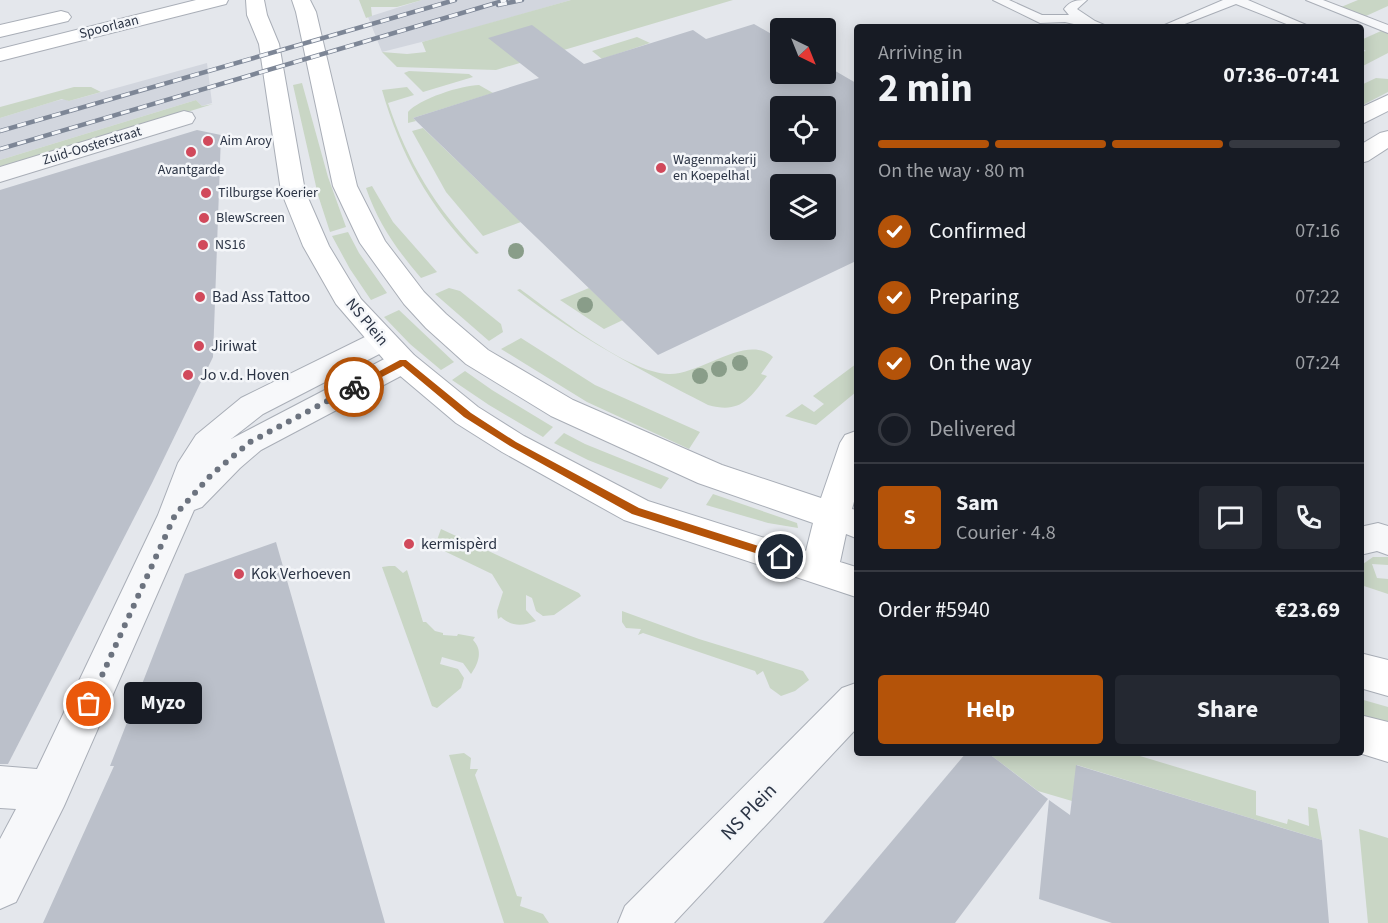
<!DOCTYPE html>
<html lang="en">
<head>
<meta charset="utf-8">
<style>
  :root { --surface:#171b24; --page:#242831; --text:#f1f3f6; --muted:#9ea1a6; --line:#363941; --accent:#b45309 }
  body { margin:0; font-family:"Source Sans 3",sans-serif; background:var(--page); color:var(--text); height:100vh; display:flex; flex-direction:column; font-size:22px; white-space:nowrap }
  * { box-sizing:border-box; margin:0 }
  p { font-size:20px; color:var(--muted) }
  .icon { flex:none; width:33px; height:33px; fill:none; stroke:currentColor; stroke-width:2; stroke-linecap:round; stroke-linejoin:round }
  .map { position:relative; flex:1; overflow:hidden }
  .panel { position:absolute; left:854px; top:24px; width:510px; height:732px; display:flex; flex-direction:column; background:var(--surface); border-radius:6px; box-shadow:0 3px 15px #0003 }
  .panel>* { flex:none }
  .needle { width:39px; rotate:137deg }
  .controls { position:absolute; left:770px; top:18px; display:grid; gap:12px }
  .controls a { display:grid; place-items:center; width:66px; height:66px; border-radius:6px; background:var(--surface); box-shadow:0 3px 15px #0003; font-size:30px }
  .pin { position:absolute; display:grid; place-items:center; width:51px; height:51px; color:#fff; margin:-26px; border:3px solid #fff; border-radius:50%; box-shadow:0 2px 6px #0007 }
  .courier { position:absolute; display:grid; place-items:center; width:60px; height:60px; margin:-30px; border:4px solid #b45309; border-radius:50%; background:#fff; color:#222; box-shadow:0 2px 8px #0007 }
  .bubble { position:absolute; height:42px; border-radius:6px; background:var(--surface); box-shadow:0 3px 15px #0003; font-size:20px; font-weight:700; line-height:42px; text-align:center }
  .head em { font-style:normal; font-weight:700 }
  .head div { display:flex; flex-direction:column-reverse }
  .head { display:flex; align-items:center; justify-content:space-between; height:102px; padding:0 24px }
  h1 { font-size:39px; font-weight:700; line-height:45px }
  .bar { display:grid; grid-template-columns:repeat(4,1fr); gap:9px 6px; align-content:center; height:72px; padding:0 24px }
  .bar i { height:8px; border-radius:4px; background:var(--line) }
  .bar .selected { background:var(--accent) }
  .bar p { grid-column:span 4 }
  .line { display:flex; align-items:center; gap:15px; padding:0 24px; border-top:2px solid var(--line) }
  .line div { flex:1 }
  .round { display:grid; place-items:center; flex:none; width:63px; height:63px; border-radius:6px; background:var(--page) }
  ol { padding:0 24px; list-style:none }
  li { display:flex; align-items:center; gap:18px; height:66px }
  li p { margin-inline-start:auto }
  li .icon { padding:6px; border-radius:50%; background:var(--accent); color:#fff; stroke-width:4 }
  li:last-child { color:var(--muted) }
  li i { width:33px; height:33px; border:3px solid var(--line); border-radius:50% }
  .cta { display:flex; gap:12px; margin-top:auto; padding:12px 24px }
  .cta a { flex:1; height:69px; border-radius:6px; background:var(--accent); color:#fff; font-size:24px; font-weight:700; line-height:69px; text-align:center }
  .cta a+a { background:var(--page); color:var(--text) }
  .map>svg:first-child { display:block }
  .built { fill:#d2d6de }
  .green { fill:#c9d6c5 }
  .building { fill:#bbc0ca; fill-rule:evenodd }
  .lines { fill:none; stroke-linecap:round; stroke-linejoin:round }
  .lane-casing { stroke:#a9aeb7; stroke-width:2 }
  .street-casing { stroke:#a9aeb7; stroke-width:2 }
  .secondary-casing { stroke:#a9aeb7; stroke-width:2 }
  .lane { fill:#f7f8fa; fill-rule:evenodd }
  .street { fill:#f7f8fa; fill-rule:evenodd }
  .secondary { fill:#fff; fill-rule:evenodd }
  .rail-casing { stroke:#7d8696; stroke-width:4.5 }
  .rail { stroke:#f4f6f9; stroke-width:3; stroke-dasharray:9; stroke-linecap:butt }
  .tree { fill:#899d89 }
  .route { fill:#b45309 }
  .done { stroke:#6c737f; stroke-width:6; stroke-dasharray:0 10.8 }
  .poi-dot { fill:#d1495b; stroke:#f4f6f9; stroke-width:2 }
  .labels { text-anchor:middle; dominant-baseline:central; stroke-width:5; stroke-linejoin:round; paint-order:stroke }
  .far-street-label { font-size:14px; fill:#2b3445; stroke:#f4f6f9 }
  .far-poi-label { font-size:14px; fill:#2b3445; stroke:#f4f6f9; text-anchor:start }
  .poi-label { font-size:16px; fill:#2b3445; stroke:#f4f6f9; text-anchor:start }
  .street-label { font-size:16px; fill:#2b3445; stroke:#f4f6f9 }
  .near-street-label { font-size:20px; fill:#2b3445; stroke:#f4f6f9 }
</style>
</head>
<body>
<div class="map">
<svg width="1388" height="923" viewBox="0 0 1388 923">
  <rect width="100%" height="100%" fill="#e4e7ec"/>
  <g class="built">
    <polygon points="422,0 571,0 453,34 382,52 368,17"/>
    <polygon points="207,63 212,103 202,106 196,100 0,160 0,118 52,102 64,99 69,101"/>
  </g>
  <g class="green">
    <polygon points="359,0 422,0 397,7 371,7 372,16 366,18"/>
    <polygon points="571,0 733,0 496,70 397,67 382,52 407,54 426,52 422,42"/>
    <polygon points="1358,0 1388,0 1388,6 1366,16 1341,7"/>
    <polygon points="1381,31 1388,33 1388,53 1361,67 1361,52 1366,51 1361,48 1361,40"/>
    <polygon points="637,37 650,43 602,59 592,51"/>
    <polygon points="409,71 469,74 473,77 423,92 404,73"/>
    <polygon points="1376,78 1388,79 1388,92 1361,106 1361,85"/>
    <polygon points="302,83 328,177 346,227 330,232 318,195 293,85"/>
    <path d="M479,85L493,93L413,118L416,121L408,123V112C419,99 462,85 479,85Z"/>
    <polygon points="74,87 91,87 101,92 69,101 62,99 0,118 0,107"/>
    <path d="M407,87L414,95L388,103C408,163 435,207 479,253L476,254C429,207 400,153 382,90Z"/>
    <polygon points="196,100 202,106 213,104 0,170 0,160"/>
    <polygon points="423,128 521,222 483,236 446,192 412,131"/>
    <path d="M372,186L393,222L437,272L421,278C397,250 378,223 366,188Z"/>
    <polygon points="348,232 359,253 387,293 371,300 350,269 332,236"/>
    <polygon points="449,288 460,291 501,324 503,332 489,341 435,294"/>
    <polygon points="589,288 623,320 604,329 560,300"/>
    <path d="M520,289C554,314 628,373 669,374C701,375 747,333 773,357L761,374L767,376C749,399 741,414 708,405C642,371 576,336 517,290Z"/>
    <polygon points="399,310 454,362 441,370 410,344 384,317"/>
    <polygon points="521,338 595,385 700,432 689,449 587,402 501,349"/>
    <polygon points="856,364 856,392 816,425 785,416 802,404 814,412 824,404 813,396"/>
    <polygon points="465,371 492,390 553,427 543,437 489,405 452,380"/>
    <polygon points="564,433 585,444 669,478 661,489 588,460 554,443"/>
    <polygon points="713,494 797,523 798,528 768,523 706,505"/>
    <path d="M441,529L579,593L581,596L554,615L543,616L536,611L532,598L526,595V610L536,621C523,626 512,627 501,617L498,619L497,611L503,592L492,574L440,549L441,546L437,540Z"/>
    <polygon points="1373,557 1388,557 1388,565 1372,564 1377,578 1388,579 1388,594 1361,585 1363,564"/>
    <path d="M389,566H395L403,573L407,570L423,622H426L435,631L443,633V635L457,636L458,634L475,637L473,640C483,650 479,663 471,674L463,663L442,657L440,664L458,669L464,678L461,688L437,708L432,706L382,567Z"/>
    <polygon points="622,611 699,639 803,671 809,680 795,691 781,696 770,688 763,671 757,675 755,671 643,633 638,635 641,629 626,628 622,622"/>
    <polygon points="1360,699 1388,707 1388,724 1361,716"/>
    <polygon points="464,753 471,758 470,769 478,769 475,775 517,896 522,897 520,906 543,914 549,923 504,923 449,755"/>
    <polygon points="988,753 1126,753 1140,756 1256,791 1256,815 1287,824 1288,819 1309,826 1308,807 1317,809 1322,840 1077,765 1072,801 1038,791"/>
    <polygon points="1359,829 1388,838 1388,923 1368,923"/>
  </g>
  <g class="building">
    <path d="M754,24L780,39V74H825V65L856,83V261L658,355L413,118L539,78L488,38L532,25L584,64L693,30L706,39ZM780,106H825V152H780ZM780,184H825V230H780Z"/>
    <polygon points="197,130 221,135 213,357 152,483 8,764 0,764 0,190"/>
    <polygon points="276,542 385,923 43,923 114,766 110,766 185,574"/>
    <polygon points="966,753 988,753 1048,799 955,923 823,923"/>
    <polygon points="1076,765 1322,840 1329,923 1112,923 1039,899 1049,800 1070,815"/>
  </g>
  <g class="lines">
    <defs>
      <g id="lane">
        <path d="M993,0H1009L1042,15H1069L1064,9C1071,0 1077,0 1087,0L1077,9L1095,21L1109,27H1087L1065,22L1040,23Z"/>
        <polygon points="1223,0 1248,0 1311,27 1294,27 1236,4 1177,27 1160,27"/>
        <polygon points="1306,0 1323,0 1388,25 1388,33"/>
      </g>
      <g id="street">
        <polygon points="184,111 192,113 195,118 192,123 0,182 0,167"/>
        <polygon points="381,331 391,334 396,341 391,348 263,414 231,439 392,355 403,352 414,355 418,362 414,369 261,450 240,468 202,507 194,510 64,806 16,902 0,909 0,839 16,809 0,808 0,766 37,769 158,515 178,463 196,435 241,398 371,334"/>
        <polygon points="1378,523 1388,526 1388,555 1377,551 1360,555 1360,527"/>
        <polygon points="856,683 856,729 674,923 618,923 625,906 842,688"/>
      </g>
      <g id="secondary">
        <polygon points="196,0 228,0 226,4 0,61 0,49"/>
        <polygon points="246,0 264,0 267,15 279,44 305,191 329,246 361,299 414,355 478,407 524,436 648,501 806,551 813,523 698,483 551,416 466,364 426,328 404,304 360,243 333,186 296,12 292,0 310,0 316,12 357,186 385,241 424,292 446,314 488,350 573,400 722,465 821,498 840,443 845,435 856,431 856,494 852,509 856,510 856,538 846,534 840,562 856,567 856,597 624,520 502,452 456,423 392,369 336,304 303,246 281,191 259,44 247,15"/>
        <polygon points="61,11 68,13 71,17 68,21 0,37 0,25"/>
        <polygon points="1388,95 1388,111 1360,125 1360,108"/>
        <polygon points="1388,131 1388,148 1368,161 1360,163 1360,145 1380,133"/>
        <polygon points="1360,653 1388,660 1388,696 1360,688"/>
        <polygon points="1360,715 1388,722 1388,762 1359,753"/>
      </g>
    </defs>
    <use href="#lane" class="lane-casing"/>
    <use href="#street" class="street-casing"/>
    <use href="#secondary" class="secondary-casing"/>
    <use href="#lane" class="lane"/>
    <use href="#street" class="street"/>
    <use href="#secondary" class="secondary"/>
    <defs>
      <g id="rail">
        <polyline points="498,5 522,0"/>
        <polyline points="0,131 455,0"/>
        <polyline points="0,149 506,0"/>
      </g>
    </defs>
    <use href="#rail" class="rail-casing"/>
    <use href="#rail" class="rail"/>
  </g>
  <g class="tree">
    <circle cx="516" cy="251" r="8"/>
    <circle cx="585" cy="305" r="8"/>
    <circle cx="740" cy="363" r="8"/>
    <circle cx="719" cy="369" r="8"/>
    <circle cx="700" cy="376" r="8"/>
  </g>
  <polygon class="route" points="400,360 406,360 471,413 516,442 639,508 784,554 784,560 781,561 632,514 510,446 464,417 403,366 357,390 350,387"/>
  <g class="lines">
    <polyline class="done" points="89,704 175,515 211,475 250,442 354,387"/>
  </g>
  <g class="poi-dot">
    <circle cx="208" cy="141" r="6"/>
    <circle cx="191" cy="152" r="6"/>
    <circle cx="661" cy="168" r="6"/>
    <circle cx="206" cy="193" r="6"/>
    <circle cx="204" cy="218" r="6"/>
    <circle cx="203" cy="245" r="6"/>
    <circle cx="200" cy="297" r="6"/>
    <circle cx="199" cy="346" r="6"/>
    <circle cx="188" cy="375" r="6"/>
    <circle cx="409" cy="544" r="6"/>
    <circle cx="239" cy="574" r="6"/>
  </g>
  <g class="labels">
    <g class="far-street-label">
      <text transform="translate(109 27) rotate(-14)">Spoorlaan</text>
      <text transform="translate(92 146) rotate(-17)">Zuid-Oosterstraat</text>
    </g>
    <g class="far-poi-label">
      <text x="220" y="141">Aim Aroy</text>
      <text x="673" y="160">Wagenmakerij<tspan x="673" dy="16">en Koepelhal</tspan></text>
      <text x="191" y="170" text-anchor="middle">Avantgarde</text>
      <text x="218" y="193">Tilburgse Koerier</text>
      <text x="216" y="218">BlewScreen</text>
      <text x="215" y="245">NS16</text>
    </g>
    <g class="poi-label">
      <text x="212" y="297">Bad Ass Tattoo</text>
      <text x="211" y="346">Jiriwat</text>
      <text x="200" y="375">Jo v.d. Hoven</text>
      <text x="421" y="544">kermispèrd</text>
      <text x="251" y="574">Kok Verhoeven</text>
    </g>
    <g class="street-label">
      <text transform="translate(367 322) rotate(50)">NS Plein</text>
    </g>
    <g class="near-street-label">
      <text transform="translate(749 812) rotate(-46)">NS Plein</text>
    </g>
  </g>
</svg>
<div class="controls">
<a><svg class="needle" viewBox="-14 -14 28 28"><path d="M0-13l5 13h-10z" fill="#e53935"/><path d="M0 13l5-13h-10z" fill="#9ea1a6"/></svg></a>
<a><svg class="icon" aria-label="locate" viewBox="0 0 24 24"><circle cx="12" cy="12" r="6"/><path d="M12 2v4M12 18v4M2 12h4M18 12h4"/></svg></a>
<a><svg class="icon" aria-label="layers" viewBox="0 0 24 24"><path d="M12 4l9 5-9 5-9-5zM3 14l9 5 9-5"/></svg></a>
</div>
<div class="pin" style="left:89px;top:704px;background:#ea580c"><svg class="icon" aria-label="bag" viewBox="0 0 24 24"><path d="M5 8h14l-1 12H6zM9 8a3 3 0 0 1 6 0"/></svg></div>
<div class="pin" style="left:781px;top:557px;background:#1f2937"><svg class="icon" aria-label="home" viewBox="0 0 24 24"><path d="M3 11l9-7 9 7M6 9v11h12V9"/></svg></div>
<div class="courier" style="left:354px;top:387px"><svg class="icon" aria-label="bike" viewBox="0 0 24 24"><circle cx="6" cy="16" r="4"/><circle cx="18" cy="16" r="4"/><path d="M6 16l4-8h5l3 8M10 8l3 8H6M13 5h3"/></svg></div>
<div class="bubble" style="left:124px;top:682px;width:78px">Myzo</div>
<section class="panel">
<div class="head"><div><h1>2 min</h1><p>Arriving in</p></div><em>07:36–07:41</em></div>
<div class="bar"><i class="selected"></i><i class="selected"></i><i class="selected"></i><i></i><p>On the way · 80 m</p></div>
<ol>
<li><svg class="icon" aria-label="check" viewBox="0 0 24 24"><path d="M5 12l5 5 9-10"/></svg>Confirmed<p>07:16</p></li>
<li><svg class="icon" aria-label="check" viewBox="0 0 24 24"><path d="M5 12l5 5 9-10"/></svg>Preparing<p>07:22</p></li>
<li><svg class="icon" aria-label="check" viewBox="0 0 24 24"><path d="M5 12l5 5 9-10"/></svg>On the way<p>07:24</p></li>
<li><i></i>Delivered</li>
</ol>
<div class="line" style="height:108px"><b class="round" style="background:var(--accent);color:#fff">S</b><div><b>Sam</b><p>Courier · 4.8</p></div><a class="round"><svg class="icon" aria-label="chat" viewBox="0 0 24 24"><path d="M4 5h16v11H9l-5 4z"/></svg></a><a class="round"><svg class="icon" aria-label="phone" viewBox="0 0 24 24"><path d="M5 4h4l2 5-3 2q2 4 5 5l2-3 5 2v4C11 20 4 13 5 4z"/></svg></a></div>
<div class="line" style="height:78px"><div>Order #5940</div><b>€23.69</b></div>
<div class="cta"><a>Help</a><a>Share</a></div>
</section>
</div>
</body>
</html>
